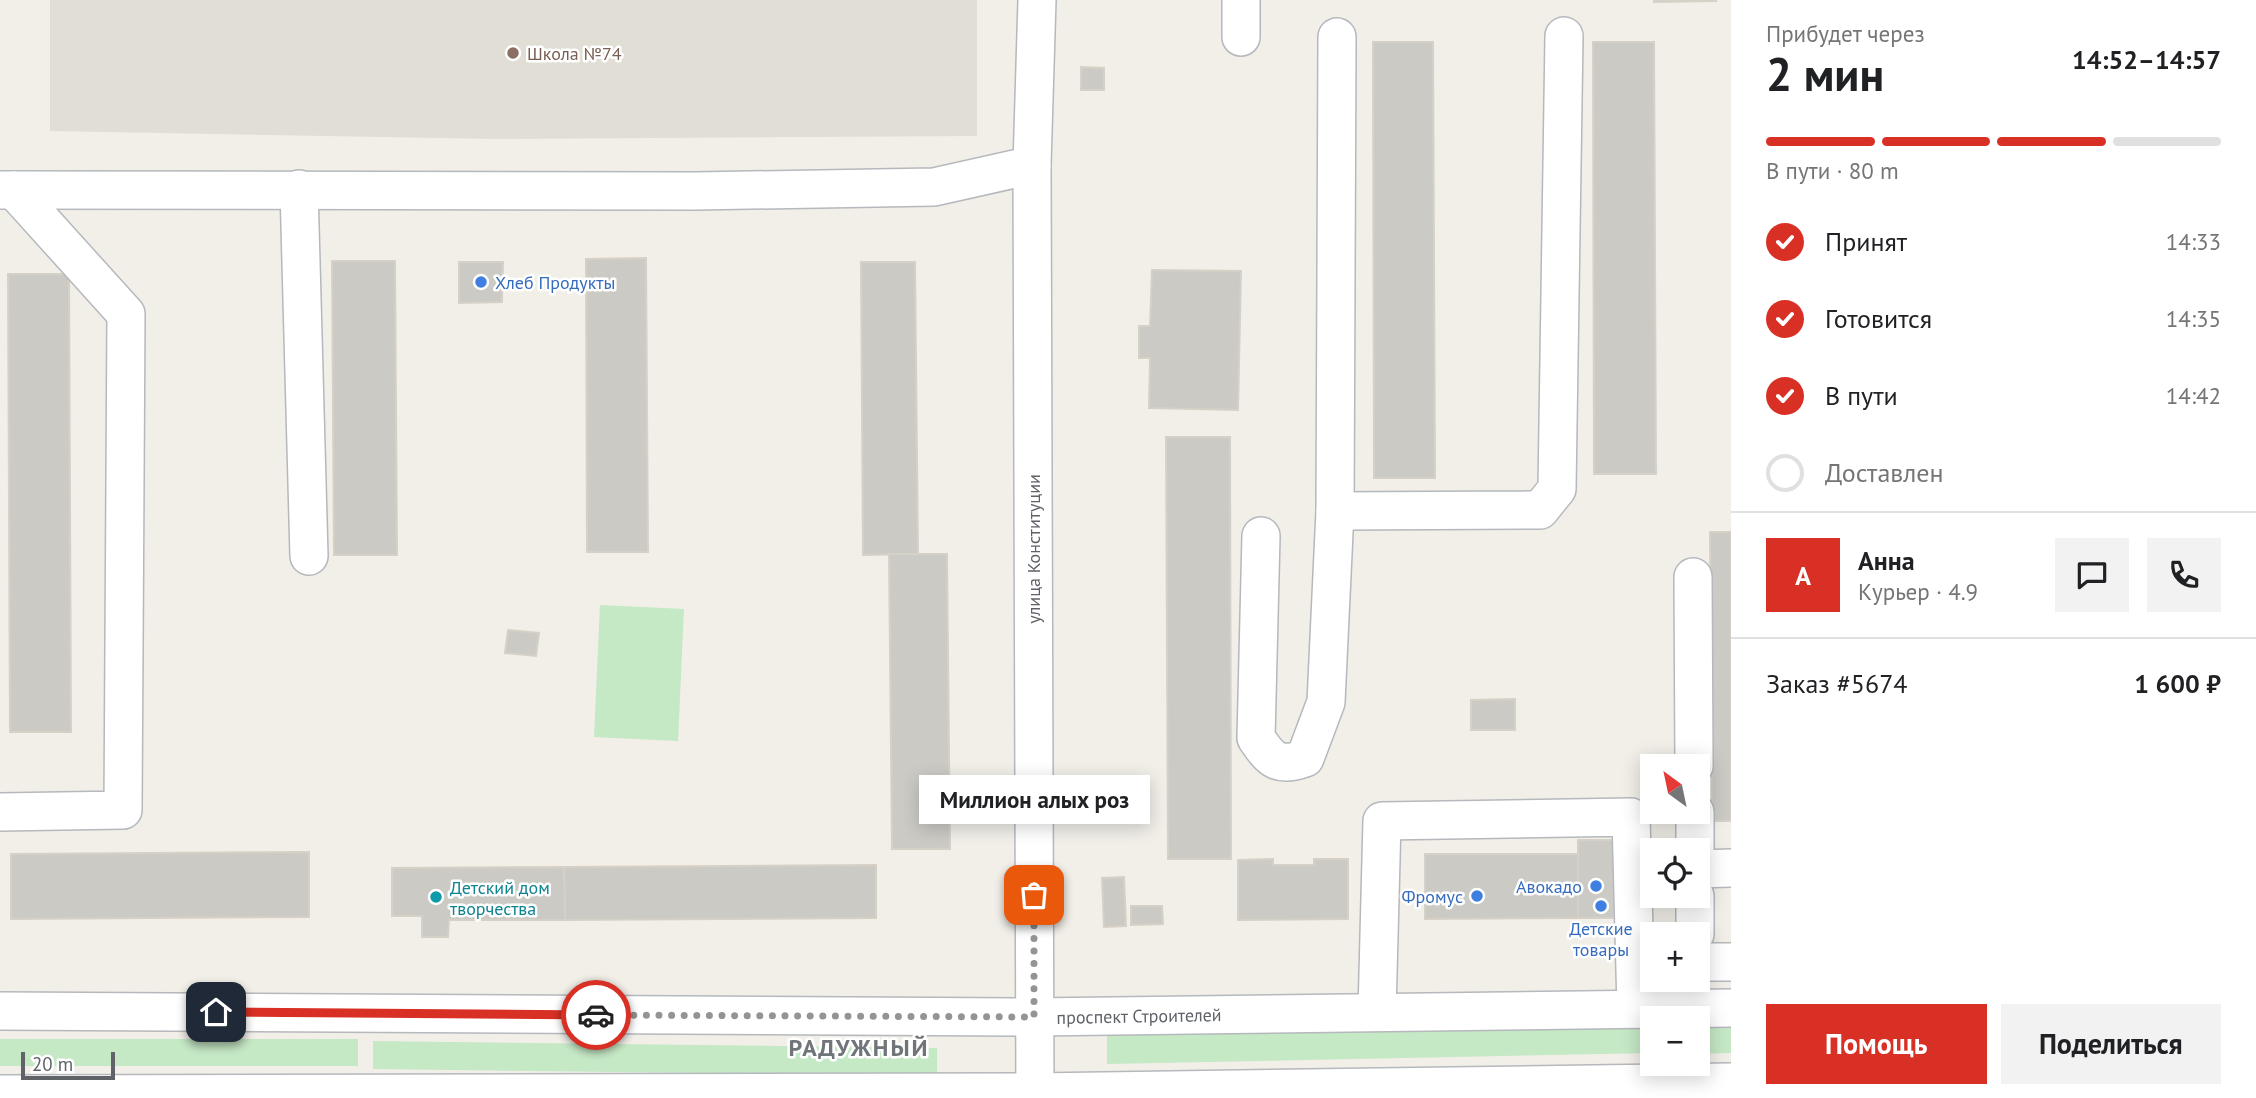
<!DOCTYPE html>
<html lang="ru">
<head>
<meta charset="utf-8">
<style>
  :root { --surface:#fff; --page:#f2f2f2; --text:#202124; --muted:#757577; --line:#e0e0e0; --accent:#d93025 }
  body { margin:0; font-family:"PT Sans",sans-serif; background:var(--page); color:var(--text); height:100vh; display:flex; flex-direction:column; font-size:26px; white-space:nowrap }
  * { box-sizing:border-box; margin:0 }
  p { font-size:23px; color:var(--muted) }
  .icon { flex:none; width:38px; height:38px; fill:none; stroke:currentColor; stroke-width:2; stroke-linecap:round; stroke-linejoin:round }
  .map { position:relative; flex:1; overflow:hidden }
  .details { display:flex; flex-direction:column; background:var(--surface); width:525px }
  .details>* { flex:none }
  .needle { width:46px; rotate:327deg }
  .tools { position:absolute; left:1640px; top:754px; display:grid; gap:14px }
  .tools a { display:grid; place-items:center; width:70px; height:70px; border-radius:0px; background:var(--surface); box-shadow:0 4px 18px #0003; font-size:35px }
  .scale { position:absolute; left:21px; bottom:18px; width:94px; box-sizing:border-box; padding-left:7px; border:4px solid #5f6368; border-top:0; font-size:19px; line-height:24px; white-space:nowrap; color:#5f6368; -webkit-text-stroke:5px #fff; paint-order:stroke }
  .pin { position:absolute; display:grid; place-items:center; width:60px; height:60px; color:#fff; margin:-30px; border-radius:14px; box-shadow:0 4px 10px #0006 }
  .courier { position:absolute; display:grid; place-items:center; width:70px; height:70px; margin:-35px; border:5px solid #d93025; border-radius:50%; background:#fff; color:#222; box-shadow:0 2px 9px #0007 }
  .bubble { position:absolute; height:49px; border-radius:0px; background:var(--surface); box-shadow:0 4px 18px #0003; font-size:23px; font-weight:800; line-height:49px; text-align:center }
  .summary em { font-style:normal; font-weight:800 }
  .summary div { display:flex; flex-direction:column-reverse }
  .summary { display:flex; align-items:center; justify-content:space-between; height:119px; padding:0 35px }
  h1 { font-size:46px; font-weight:800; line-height:52px }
  .bar { display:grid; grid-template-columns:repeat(4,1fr); gap:10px 7px; align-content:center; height:84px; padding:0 35px }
  .bar i { height:9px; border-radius:5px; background:var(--line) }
  .bar .on { background:var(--accent) }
  .bar p { grid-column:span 4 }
  .line { display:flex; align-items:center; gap:18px; padding:0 35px; border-top:2px solid var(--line) }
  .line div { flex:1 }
  .round { display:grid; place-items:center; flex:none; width:74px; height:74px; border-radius:0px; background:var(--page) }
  ol { padding:0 35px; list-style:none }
  li { display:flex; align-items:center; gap:21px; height:77px }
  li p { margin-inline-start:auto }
  li .icon { padding:7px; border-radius:50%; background:var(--accent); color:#fff; stroke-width:4 }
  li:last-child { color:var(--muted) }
  li i { width:38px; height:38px; border:4px solid var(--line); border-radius:50% }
  .action { display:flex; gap:14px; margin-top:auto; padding:14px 35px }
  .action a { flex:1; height:80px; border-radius:0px; background:var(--accent); color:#fff; font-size:28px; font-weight:800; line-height:80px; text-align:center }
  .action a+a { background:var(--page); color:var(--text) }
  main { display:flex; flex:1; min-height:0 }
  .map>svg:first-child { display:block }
  .education { fill:#e1ded6 }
  .green { fill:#c5e8c5 }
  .building { fill:#cccac5; stroke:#d6d1c6; stroke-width:2 }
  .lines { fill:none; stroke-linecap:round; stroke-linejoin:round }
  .minor-casing { stroke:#b5b8bc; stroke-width:40 }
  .minor { stroke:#fff; stroke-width:37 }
  .done { stroke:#929495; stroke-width:7; stroke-dasharray:0 12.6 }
  .route { stroke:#d93025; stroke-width:9 }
  .education-dot { fill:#8d6e63; stroke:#fff; stroke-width:2.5 }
  .shop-dot { fill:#3f7fe0; stroke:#fff; stroke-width:2.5 }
  .culture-dot { fill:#0f9aa8; stroke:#fff; stroke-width:2.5 }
  .labels { text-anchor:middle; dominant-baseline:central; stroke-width:5; stroke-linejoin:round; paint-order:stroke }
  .education-label { font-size:18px; fill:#785e54; stroke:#fff; text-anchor:start }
  .shop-label { font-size:18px; fill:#366cbe; stroke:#fff; text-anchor:end }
  .street-label { font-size:18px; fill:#5f6368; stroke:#fff }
  .culture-label { font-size:18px; fill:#0d838f; stroke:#fff; text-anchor:start }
  .district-label { font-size:24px; font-weight:bold; letter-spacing:2px; fill:#70757a; stroke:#fff }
</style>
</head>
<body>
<main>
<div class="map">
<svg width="1731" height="1098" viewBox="0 0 1731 1098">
  <rect width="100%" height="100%" fill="#f1efe8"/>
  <polygon class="education" points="50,0 977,0 977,136 496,139 50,131"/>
  <g class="green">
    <polygon points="600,605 684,609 678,741 594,737"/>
    <polygon points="1698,1023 1731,1023 1731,1053 1698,1054"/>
    <polygon points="1652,1024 1652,1053 1107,1064 1107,1035"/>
    <rect x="0" y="1039" width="358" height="27"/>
    <polygon points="373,1041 937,1048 937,1076 373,1069"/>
  </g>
  <g class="building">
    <polygon points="1654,0 1716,0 1716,1 1654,2"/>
    <polygon points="1373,42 1433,42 1435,478 1374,478"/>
    <polygon points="1593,42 1654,42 1656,474 1594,474"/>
    <polygon points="1081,67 1104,68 1104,90 1081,90"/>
    <polygon points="646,258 648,552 587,552 586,259"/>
    <polygon points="332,261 395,261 397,555 334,555"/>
    <polygon points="459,262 503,262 502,302 459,303"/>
    <polygon points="861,262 915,262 918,554 863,555"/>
    <polygon points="1152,270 1241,271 1238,410 1149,408 1150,358 1139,358 1139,326 1150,326"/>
    <polygon points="8,274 69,274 71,732 10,732"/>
    <polygon points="1166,437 1230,437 1231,859 1168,859"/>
    <polygon points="1710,532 1731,532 1731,821 1712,821"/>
    <polygon points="889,554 947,554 950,849 892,849"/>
    <polygon points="508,630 539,633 536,656 505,653"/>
    <polygon points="1515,699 1515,730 1471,730 1471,700"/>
    <rect x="1578" y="840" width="36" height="78"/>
    <polygon points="309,852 309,917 11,919 11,854"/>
    <polygon points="1425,854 1578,854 1578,918 1425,919"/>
    <polygon points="1273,859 1273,865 1314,865 1314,859 1348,859 1348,919 1238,920 1238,860"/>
    <polygon points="876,865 876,918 565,920 564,867"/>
    <polygon points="564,867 565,920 449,920 448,937 422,937 422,916 392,916 392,868"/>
    <polygon points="1124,877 1126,926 1104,927 1102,878"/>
    <polygon points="1131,906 1162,906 1163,924 1131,925"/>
  </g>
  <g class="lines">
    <defs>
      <g id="minor">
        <polyline points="1241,37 1241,0"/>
        <polyline points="299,189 309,556"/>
        <polyline points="0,190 695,191 934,187 1032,165"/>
        <polyline points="1335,511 1540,510 1557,489 1564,36"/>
        <path d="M1261,536L1256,738C1271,760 1278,768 1305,758L1326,702L1335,511L1337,37"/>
        <polyline points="1693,577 1694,766"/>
        <polyline points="0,812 123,810 126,314 14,190"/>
        <polyline points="1695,812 1695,850"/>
        <polyline points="1698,869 1731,868"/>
        <polyline points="1695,896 1695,934"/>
        <polyline points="1698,962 1731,962"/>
        <polyline points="0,1011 1034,1017 1731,1008"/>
        <polyline points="1377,1012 1382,821 1631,817 1636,1009"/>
        <polyline points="0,1094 1035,1092 1731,1082"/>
        <polyline points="1035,1098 1032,165 1037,0"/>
      </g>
    </defs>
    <use href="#minor" class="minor-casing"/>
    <use href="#minor" class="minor"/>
  </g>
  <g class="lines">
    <polyline class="done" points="596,1015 1034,1017 1034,895"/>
    <polyline class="route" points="216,1012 596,1015"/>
  </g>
  <circle class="education-dot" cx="513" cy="53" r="7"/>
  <g class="shop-dot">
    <circle cx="481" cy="282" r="7"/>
    <circle cx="1596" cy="886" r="7"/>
    <circle cx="1477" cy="896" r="7"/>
    <circle cx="1601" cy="906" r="7"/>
  </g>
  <circle class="culture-dot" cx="436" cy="897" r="7"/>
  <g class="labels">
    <g class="education-label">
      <text x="527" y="53">Школа №74</text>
    </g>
    <g class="shop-label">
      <text x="495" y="282" text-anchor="start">Хлеб Продукты</text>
      <text x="1582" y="886">Авокадо</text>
      <text x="1463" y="896">Фромус</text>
      <text x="1601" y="928" text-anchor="middle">Детские<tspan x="1601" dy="21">товары</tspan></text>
    </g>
    <g class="street-label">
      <text transform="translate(1033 549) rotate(-90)">улица Конституции</text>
      <text transform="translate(1139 1016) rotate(-1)">проспект Строителей</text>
    </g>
    <g class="culture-label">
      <text x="450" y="887">Детский дом<tspan x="450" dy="21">творчества</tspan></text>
    </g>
    <g class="district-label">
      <text x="859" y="1047">РАДУЖНЫЙ</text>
    </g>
  </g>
</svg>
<div class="tools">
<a><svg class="needle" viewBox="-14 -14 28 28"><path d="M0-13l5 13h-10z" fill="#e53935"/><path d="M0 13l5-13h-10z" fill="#757577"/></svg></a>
<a><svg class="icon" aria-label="locate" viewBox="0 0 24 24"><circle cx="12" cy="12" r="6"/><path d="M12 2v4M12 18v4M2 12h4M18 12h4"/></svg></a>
<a>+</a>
<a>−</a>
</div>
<div class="scale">20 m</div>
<div class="pin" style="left:1034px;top:895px;background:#ea580c"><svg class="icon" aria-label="bag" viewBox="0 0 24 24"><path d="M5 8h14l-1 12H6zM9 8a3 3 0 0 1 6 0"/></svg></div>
<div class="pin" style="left:216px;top:1012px;background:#1f2937"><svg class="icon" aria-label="home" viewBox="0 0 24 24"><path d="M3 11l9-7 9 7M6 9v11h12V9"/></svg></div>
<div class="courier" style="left:596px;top:1015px"><svg class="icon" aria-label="car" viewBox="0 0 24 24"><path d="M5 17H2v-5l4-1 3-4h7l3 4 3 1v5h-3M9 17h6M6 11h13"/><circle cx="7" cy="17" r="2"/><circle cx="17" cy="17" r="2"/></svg></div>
<div class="bubble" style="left:919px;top:775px;width:231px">Миллион алых роз</div>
</div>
<section class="details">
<div class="summary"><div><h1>2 мин</h1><p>Прибудет через</p></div><em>14:52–14:57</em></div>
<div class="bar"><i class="on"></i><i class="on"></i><i class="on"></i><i></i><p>В пути · 80 m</p></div>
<ol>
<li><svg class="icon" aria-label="check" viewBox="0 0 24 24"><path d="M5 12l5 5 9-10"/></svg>Принят<p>14:33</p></li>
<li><svg class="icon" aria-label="check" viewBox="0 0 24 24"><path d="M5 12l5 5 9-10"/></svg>Готовится<p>14:35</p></li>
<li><svg class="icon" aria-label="check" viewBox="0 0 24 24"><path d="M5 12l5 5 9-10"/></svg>В пути<p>14:42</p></li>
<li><i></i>Доставлен</li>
</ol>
<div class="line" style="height:126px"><b class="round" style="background:var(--accent);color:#fff">А</b><div><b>Анна</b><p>Курьер · 4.9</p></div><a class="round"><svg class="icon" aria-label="chat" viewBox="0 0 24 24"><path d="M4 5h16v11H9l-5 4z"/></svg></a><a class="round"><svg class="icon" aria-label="phone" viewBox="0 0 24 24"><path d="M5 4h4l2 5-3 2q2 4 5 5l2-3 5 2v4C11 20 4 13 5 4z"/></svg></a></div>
<div class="line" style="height:91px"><div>Заказ #5674</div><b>1 600 ₽</b></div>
<div class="action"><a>Помощь</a><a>Поделиться</a></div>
</section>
</main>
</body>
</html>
